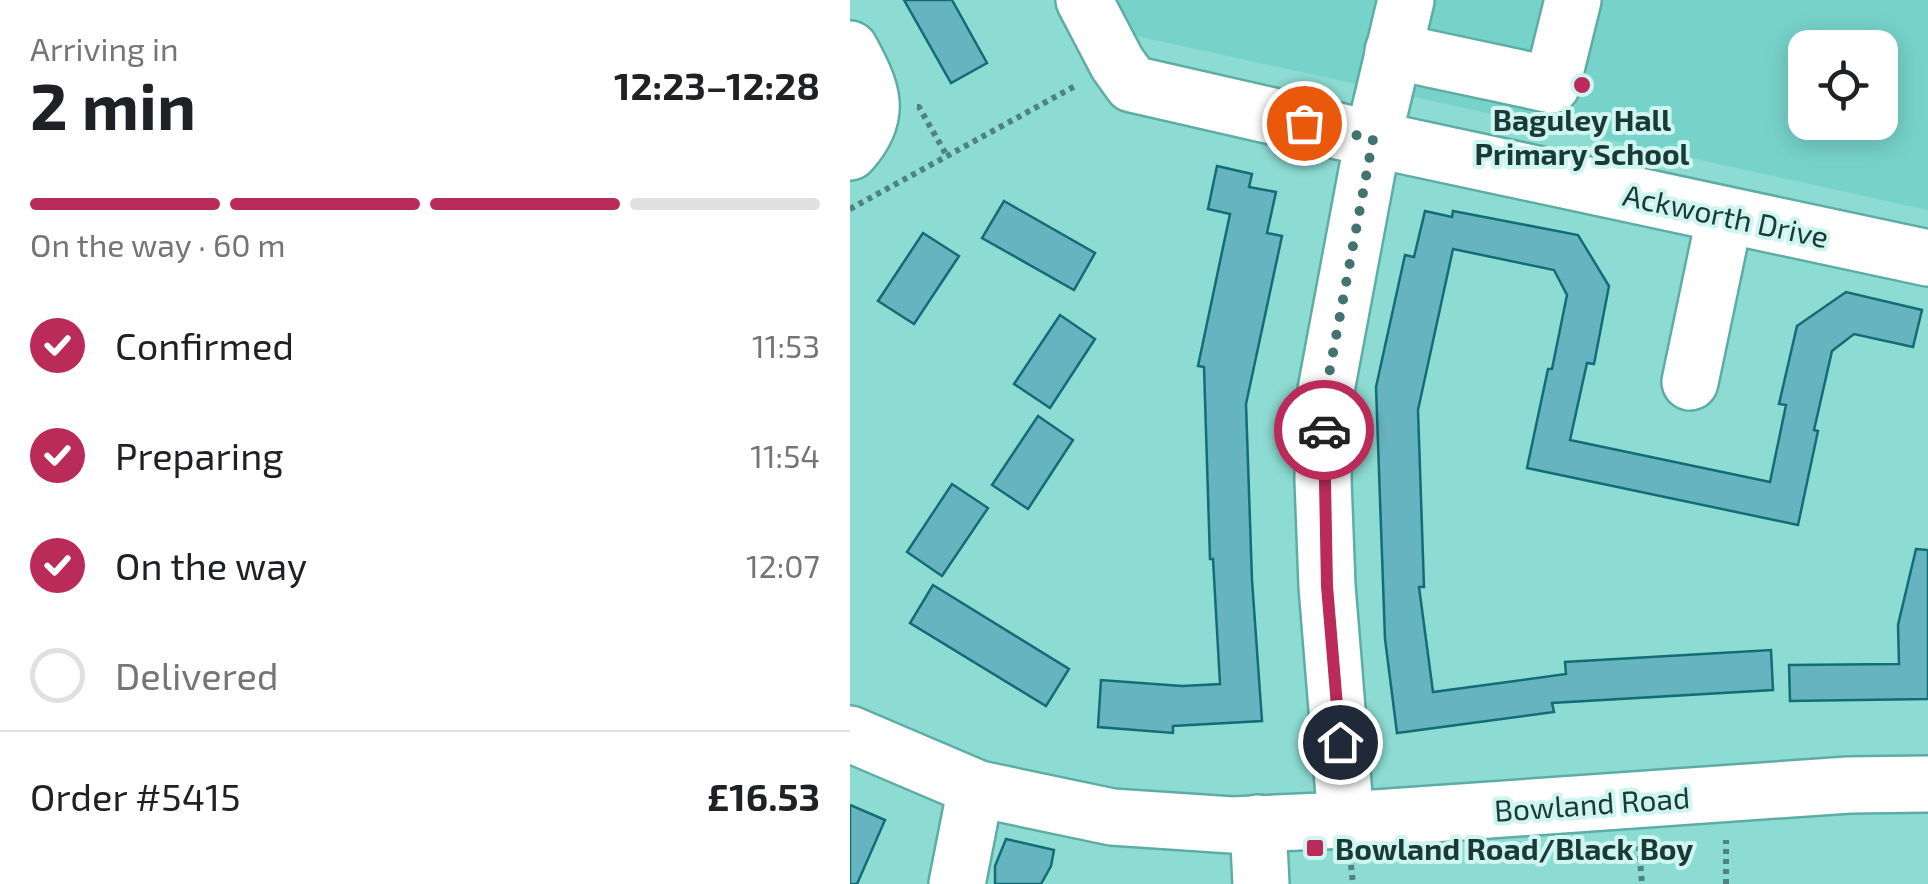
<!DOCTYPE html>
<html lang="en">
<head>
<meta charset="utf-8">
<style>
  :root { --surface:#fff; --page:#f2f2f2; --text:#202124; --muted:#757577; --line:#e0e0e0; --accent:#ba2b5a }
  body { margin:0; font-family:"Exo 2",sans-serif; background:var(--page); color:var(--text); height:100vh; display:flex; flex-direction:column; font-size:38px; white-space:nowrap }
  * { box-sizing:border-box; margin:0 }
  p { font-size:32px; color:var(--muted) }
  .icon { flex:none; width:55px; height:55px; fill:none; stroke:currentColor; stroke-width:2; stroke-linecap:round; stroke-linejoin:round }
  .map { position:relative; flex:1; overflow:hidden }
  .details { display:flex; flex-direction:column; background:var(--surface); width:850px }
  .details>* { flex:none }
  .buttons { position:absolute; left:938px; top:30px; display:grid; gap:20px }
  .buttons a { display:grid; place-items:center; width:110px; height:110px; border-radius:20px; background:var(--surface); box-shadow:0 5px 25px #0003; font-size:50px }
  .pin { position:absolute; display:grid; place-items:center; width:85px; height:85px; color:#fff; margin:-42px; border:5px solid #fff; border-radius:50%; box-shadow:0 2px 10px #0007 }
  .courier { position:absolute; display:grid; place-items:center; width:100px; height:100px; margin:-50px; border:8px solid #ba2b5a; border-radius:50%; background:#fff; color:#222; box-shadow:0 2px 12px #0007 }
  .head em { font-style:normal; font-weight:700 }
  .head div { display:flex; flex-direction:column-reverse }
  .head { display:flex; align-items:center; justify-content:space-between; height:170px; padding:0 30px }
  h1 { font-size:65px; font-weight:700; line-height:75px }
  .bar { display:grid; grid-template-columns:repeat(4,1fr); gap:15px 10px; align-content:center; height:120px; padding:0 30px }
  .bar i { height:12px; border-radius:8px; background:var(--line) }
  .bar .current { background:var(--accent) }
  .bar p { grid-column:span 4 }
  .line { display:flex; align-items:center; gap:25px; padding:0 30px; border-top:2px solid var(--line) }
  .line div { flex:1 }
  ol { padding:0 30px; list-style:none }
  li { display:flex; align-items:center; gap:30px; height:110px }
  li p { margin-inline-start:auto }
  li .icon { padding:10px; border-radius:50%; background:var(--accent); color:#fff; stroke-width:4 }
  li:last-child { color:var(--muted) }
  li i { width:55px; height:55px; border:5px solid var(--line); border-radius:50% }
  main { display:flex; flex:1; min-height:0 }
  .map>svg:first-child { display:block }
  .built { fill:#77d3ca; fill-rule:evenodd }
  .building { fill:#65b4bf; stroke:#126d77; stroke-width:2.5 }
  .lines { fill:none; stroke-linecap:round; stroke-linejoin:round }
  .minor-casing { stroke:#5eada5; stroke-width:60 }
  .path { stroke:#4e837e; stroke-width:6; stroke-dasharray:5 5; stroke-linecap:butt }
  .minor { stroke:#fff; stroke-width:55 }
  .done { stroke:#42736e; stroke-width:10; stroke-dasharray:0 18 }
  .route { stroke:#ba2b5a; stroke-width:12 }
  .poi-dot { fill:#ba2b5a; stroke:#cff5f0; stroke-width:4 }
  .labels { text-anchor:middle; dominant-baseline:central; stroke-width:8; stroke-linejoin:round; paint-order:stroke }
  .poi-label { font-size:30px; font-weight:bold; fill:#193a37; stroke:#cff5f0 }
  .street-label { font-size:30px; fill:#193a37; stroke:#cff5f0 }
</style>
</head>
<body>
<main>
<section class="details">
<div class="head"><div><h1>2 min</h1><p>Arriving in</p></div><em>12:23–12:28</em></div>
<div class="bar"><i class="current"></i><i class="current"></i><i class="current"></i><i></i><p>On the way · 60 m</p></div>
<ol>
<li><svg class="icon" aria-label="check" viewBox="0 0 24 24"><path d="M5 12l5 5 9-10"/></svg>Confirmed<p>11:53</p></li>
<li><svg class="icon" aria-label="check" viewBox="0 0 24 24"><path d="M5 12l5 5 9-10"/></svg>Preparing<p>11:54</p></li>
<li><svg class="icon" aria-label="check" viewBox="0 0 24 24"><path d="M5 12l5 5 9-10"/></svg>On the way<p>12:07</p></li>
<li><i></i>Delivered</li>
</ol>
<div class="line" style="height:130px"><div>Order #5415</div><b>£16.53</b></div>
</section>
<div class="map">
<svg width="1078" height="884" viewBox="0 0 1078 884">
  <rect width="100%" height="100%" fill="#8ddcd3"/>
  <path class="built" d="M208,0H1078V210L232,24ZM955,48H1030V122H955Z"/>
  <g class="building">
    <polygon points="54,0 102,0 137,63 101,83"/>
    <polygon points="367,166 402,174 399,187 426,192 417,233 432,236 396,404 402,580 412,721 323,726 323,733 248,727 251,680 332,686 370,684 363,559 360,559 354,367 348,366 380,214 358,209"/>
    <polygon points="154,201 245,253 224,290 132,238"/>
    <polygon points="575,211 602,217 603,211 728,235 759,286 744,364 737,363 720,440 920,482 936,405 929,404 947,326 996,292 1072,310 1063,347 1004,334 982,351 964,430 968,431 948,525 677,468 698,369 702,369 717,295 704,270 603,249 568,410 574,587 569,587 583,692 716,674 715,662 921,650 923,690 702,703 704,712 547,733 535,639 526,387 555,255 564,257"/>
    <polygon points="73,233 109,256 64,324 28,301"/>
    <polygon points="210,315 245,339 200,408 164,384"/>
    <polygon points="188,416 223,440 178,509 142,485"/>
    <polygon points="102,484 138,508 92,576 57,552"/>
    <polygon points="1066,549 1078,550 1078,699 940,701 939,665 1049,664 1048,625"/>
    <polygon points="83,585 219,669 196,706 60,623"/>
    <polygon points="0,805 35,820 7,884 0,884"/>
    <polygon points="156,839 204,850 201,866 191,884 145,884 145,866"/>
  </g>
  <g class="lines">
    <defs>
      <g id="minor">
        <polyline points="234,0 267,63 282,84 523,139 556,0"/>
        <path d="M0,49C22,90 34,114 0,152"/>
        <polyline points="543,51 702,85 723,0"/>
        <polyline points="840,382 875,215"/>
        <polyline points="0,734 129,789 262,817 382,825 496,820 999,785 1078,784"/>
        <polyline points="496,820 477,586 473,480 474,401 523,139 1078,258"/>
        <polyline points="408,823 411,884"/>
        <polyline points="107,884 122,808 129,789"/>
      </g>
    </defs>
    <use href="#minor" class="minor-casing"/>
    <g class="path">
      <polyline points="67,107 69,107 97,156"/>
      <polyline points="0,209 227,85"/>
      <polyline points="789,846 792,884"/>
      <polyline points="501,865 503,884"/>
      <polyline points="876,884 876,840"/>
    </g>
    <use href="#minor" class="minor"/>
  </g>
  <g class="lines">
    <polyline class="done" points="454,123 523,139 474,401 474,430"/>
    <polyline class="route" points="474,430 477,586 490,742"/>
  </g>
  <g class="poi-dot">
    <circle cx="732" cy="85" r="10"/>
    <rect x="455" y="838" width="20" height="20" rx="5"/>
  </g>
  <g class="labels">
    <g class="poi-label">
      <text x="732" y="119">Baguley Hall<tspan x="732" dy="34">Primary School</tspan></text>
      <text x="485" y="848" text-anchor="start">Bowland Road/Black Boy</text>
    </g>
    <g class="street-label">
      <text transform="translate(876 215) rotate(12)">Ackworth Drive</text>
      <text transform="translate(742 803) rotate(-4)">Bowland Road</text>
    </g>
  </g>
</svg>
<div class="buttons">
<a><svg class="icon" aria-label="locate" viewBox="0 0 24 24"><circle cx="12" cy="12" r="6"/><path d="M12 2v4M12 18v4M2 12h4M18 12h4"/></svg></a>
</div>
<div class="pin" style="left:454px;top:123px;background:#ea580c"><svg class="icon" aria-label="bag" viewBox="0 0 24 24"><path d="M5 8h14l-1 12H6zM9 8a3 3 0 0 1 6 0"/></svg></div>
<div class="pin" style="left:490px;top:742px;background:#1f2937"><svg class="icon" aria-label="home" viewBox="0 0 24 24"><path d="M3 11l9-7 9 7M6 9v11h12V9"/></svg></div>
<div class="courier" style="left:474px;top:430px"><svg class="icon" aria-label="car" viewBox="0 0 24 24"><path d="M5 17H2v-5l4-1 3-4h7l3 4 3 1v5h-3M9 17h6M6 11h13"/><circle cx="7" cy="17" r="2"/><circle cx="17" cy="17" r="2"/></svg></div>
</div>
</main>
</body>
</html>
